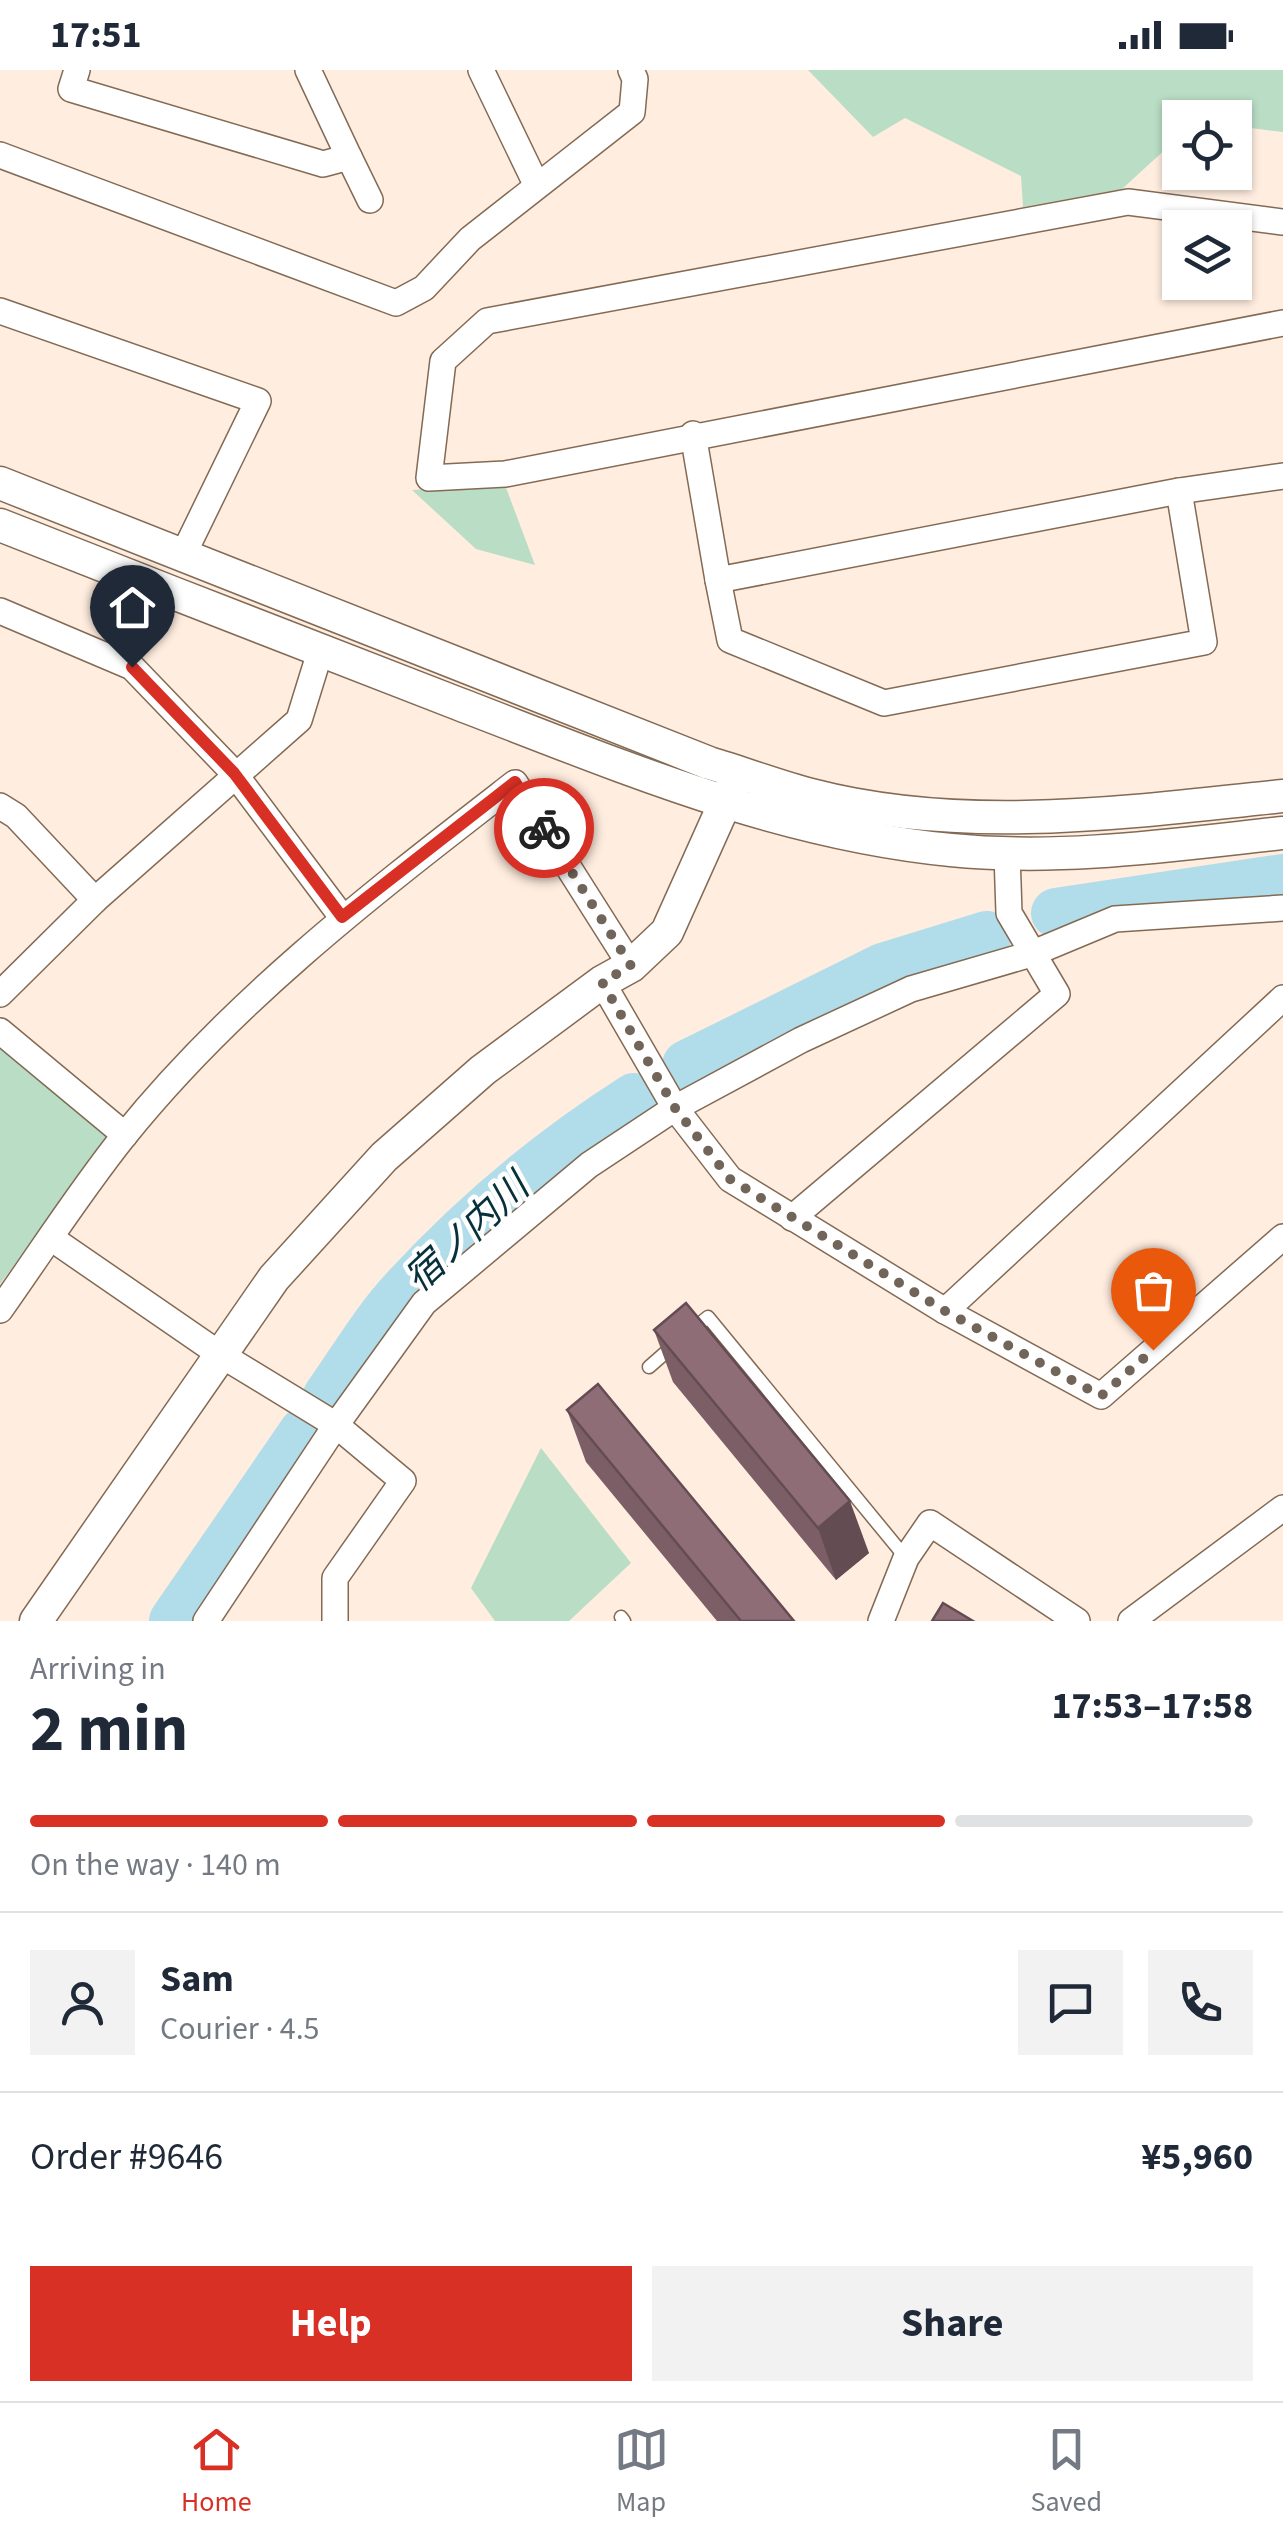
<!DOCTYPE html>
<html lang="en">
<head>
<meta charset="utf-8">
<style>
  :root { --surface:#fff; --page:#f2f2f3; --text:#1f2937; --muted:#747a83; --line:#e0e1e3; --accent:#d93025 }
  body { margin:0; font-family:"Source Sans 3","Noto Sans JP",sans-serif; background:var(--page); color:var(--text); height:100vh; display:flex; flex-direction:column; font-size:38px; white-space:nowrap }
  * { box-sizing:border-box; margin:0 }
  p { font-size:32px; color:var(--muted) }
  .icon { flex:none; width:55px; height:55px; fill:none; stroke:currentColor; stroke-width:2; stroke-linecap:round; stroke-linejoin:round }
  .map { position:relative; height:1551px; overflow:hidden }
  .sheet { display:flex; flex-direction:column; background:var(--surface); flex:1 }
  .sheet>* { flex:none }
  .fabs { position:absolute; left:1162px; top:30px; display:grid; gap:20px }
  .fabs a { display:grid; place-items:center; width:90px; height:90px; border-radius:0px; background:var(--surface); box-shadow:0 2px 8px #0004; font-size:50px }
  .pin { position:absolute; display:grid; place-items:center; width:85px; height:85px; color:#fff; margin:-102px -42px; border-radius:50% 50% 50% 0; rotate:-45deg; box-shadow:0 0 10px #0007 }
  .pin .icon { rotate:45deg }
  .courier { position:absolute; display:grid; place-items:center; width:100px; height:100px; margin:-50px; border:8px solid #d93025; border-radius:50%; background:#fff; color:#222; box-shadow:0 2px 12px #0007 }
  .headline em { font-style:normal; font-weight:700 }
  .headline div { display:flex; flex-direction:column-reverse }
  .headline { display:flex; align-items:center; justify-content:space-between; height:170px; padding:0 30px }
  h1 { font-size:65px; font-weight:700; line-height:75px }
  .bar { display:grid; grid-template-columns:repeat(4,1fr); gap:15px 10px; align-content:center; height:120px; padding:0 30px }
  .bar i { height:12px; border-radius:8px; background:var(--line) }
  .bar .on { background:var(--accent) }
  .bar p { grid-column:span 4 }
  .line { display:flex; align-items:center; gap:25px; padding:0 30px; border-top:2px solid var(--line) }
  .line div { flex:1 }
  .round { display:grid; place-items:center; flex:none; width:105px; height:105px; border-radius:0px; background:var(--page) }
  .primary-button { display:flex; gap:20px; margin-top:auto; padding:20px 30px }
  .primary-button a { flex:1; height:115px; border-radius:0px; background:var(--accent); color:#fff; font-size:40px; font-weight:700; line-height:115px; text-align:center }
  .primary-button a+a { background:var(--page); color:var(--text) }
  .status { display:flex; justify-content:space-between; align-items:center; height:70px; padding:0 50px; background:var(--surface); direction:ltr }
  .status svg { height:28px; fill:currentColor }
  .menu { display:flex; justify-content:space-around; align-items:center; height:140px; border-top:2px solid var(--line); background:var(--surface); font-size:28px; color:var(--muted) }
  .menu a { display:grid; justify-items:center; gap:5px }
  .menu .on { color:var(--accent) }
  .map>svg:first-child { display:block }
  .green { fill:#baddc5 }
  .lines { fill:none; stroke-linecap:round; stroke-linejoin:round }
  .river { stroke:#b1ddea; stroke-width:50 }
  .service-casing { stroke:#836a54; stroke-width:15 }
  .minor-casing { stroke:#836a54; stroke-width:28 }
  .tertiary-casing { stroke:#836a54; stroke-width:35 }
  .service { stroke:#fff; stroke-width:12 }
  .minor { stroke:#fff; stroke-width:25 }
  .tertiary { stroke:#fff; stroke-width:32 }
  .wall { fill:#7b5e66 }
  .shaded-wall { fill:#644c53 }
  .building { fill:#8f6d77; stroke:#644c53; stroke-width:2.5 }
  .done { stroke:#716459; stroke-width:10; stroke-dasharray:0 18 }
  .route { stroke:#d93025; stroke-width:12 }
  .labels { text-anchor:middle; dominant-baseline:central; stroke-width:9; stroke-linejoin:round; paint-order:stroke }
  .water-label { font-size:38px; font-style:italic; fill:#06303a; stroke:#fefefe }
</style>
</head>
<body>
<div class="status"><b>17:51</b><svg viewBox="0 0 49 12"><path d="M0 12V9h3v3zM5 12V6h3v6zM10 12V3h3v9zM15 12V0h3v12zM26 1h20v11H26zM47 4h2v5h-2z"/></svg></div>
<div class="map">
<svg width="1283" height="1551" viewBox="0 0 1283 1551">
  <rect width="100%" height="100%" fill="#ffeddf"/>
  <g class="green">
    <polygon points="808,0 1283,0 1283,62 1235,56 1235,48 1180,48 1180,66 1122,119 1023,137 1021,106 905,48 873,67"/>
    <polygon points="505,415 535,495 476,479 412,420"/>
    <polygon points="0,972 110,1068 0,1214"/>
    <polygon points="541,1378 631,1493 569,1551 495,1551 471,1518"/>
  </g>
  <g class="lines">
    <g class="river">
      <polyline points="1056,843 1283,809"/>
      <polyline points="687,995 883,898 987,866"/>
      <path d="M328,1326C353,1291 376,1251 405,1220C474,1145 549,1082 634,1028"/>
      <polyline points="174,1551 304,1362"/>
    </g>
    <defs>
      <g id="service">
        <polyline points="692,1260 708,1247 906,1488"/>
        <polyline points="649,1297 673,1276"/>
        <polyline points="621,1547 624,1551"/>
      </g>
      <g id="minor">
        <polyline points="77,0 71,19 323,94 349,87 308,0"/>
        <polyline points="481,0 536,114"/>
        <polyline points="0,85 396,233 424,218 470,169 632,42 635,9 631,0"/>
        <polyline points="349,87 370,130"/>
        <polyline points="1283,152 1128,132 487,251 443,291 429,408 505,404 1283,253"/>
        <polyline points="0,241 258,331 183,485"/>
        <polyline points="693,364 718,510 1179,421 1283,406"/>
        <polyline points="718,510 730,570 884,633 1204,572 1179,421"/>
        <polyline points="0,541 132,597 234,703 342,847"/>
        <polyline points="0,736 16,746 95,830"/>
        <polyline points="602,912 675,1038 730,1109 945,1241 1101,1326 1283,1167"/>
        <polyline points="0,924 95,830 299,650 320,582"/>
        <polyline points="0,961 125,1065"/>
        <polyline points="792,1148 1057,924 1009,843 1007,784"/>
        <polyline points="51,1168 218,1283 336,1355 403,1411 335,1508 335,1551"/>
        <path d="M0,1240C41,1182 80,1121 124,1066C235,928 377,820 515,713L631,896"/>
        <polyline points="945,1241 1283,928"/>
        <polyline points="206,1551 336,1355 424,1233 589,1095 675,1038 801,970 911,919 1031,884 1115,849 1283,838"/>
        <polyline points="881,1551 906,1488 930,1453 1077,1551"/>
        <polyline points="1131,1551 1283,1438"/>
      </g>
      <g id="tertiary">
        <path d="M0,413L709,693C743,703 776,716 811,725C964,765 1129,742 1283,726"/>
        <path d="M0,455C153,515 305,575 459,634C621,696 777,763 951,780C1062,791 1172,775 1283,763"/>
        <polyline points="36,1551 274,1208 384,1087 483,1000 602,912 631,896 667,862 733,715"/>
      </g>
    </defs>
    <use href="#service" class="service-casing"/>
    <use href="#minor" class="minor-casing"/>
    <use href="#tertiary" class="tertiary-casing"/>
    <use href="#service" class="service"/>
    <use href="#minor" class="minor"/>
    <use href="#tertiary" class="tertiary"/>
  </g>
  <g class="wall">
    <polygon points="654,1260 869,1483 836,1510 673,1312"/>
    <polygon points="567,1340 794,1551 717,1551 586,1392"/>
  </g>
  <polygon class="shaded-wall" points="850,1431 869,1483 836,1510 818,1458"/>
  <g class="building">
    <polygon points="686,1233 850,1431 818,1458 654,1260"/>
    <polygon points="598,1314 794,1551 741,1551 567,1340"/>
    <polygon points="943,1533 973,1551 932,1551"/>
  </g>
  <g class="lines">
    <polyline class="done" points="544,758 631,896 602,912 675,1038 730,1109 945,1241 1101,1326 1153,1280"/>
    <polyline class="route" points="132,597 234,703 342,847 515,712 544,758"/>
  </g>
  <g class="labels">
    <g class="water-label">
      <text transform="translate(467 1163) rotate(-43)">宿ノ内川</text>
    </g>
  </g>
</svg>
<div class="fabs">
<a><svg class="icon" aria-label="locate" viewBox="0 0 24 24"><circle cx="12" cy="12" r="6"/><path d="M12 2v4M12 18v4M2 12h4M18 12h4"/></svg></a>
<a><svg class="icon" aria-label="layers" viewBox="0 0 24 24"><path d="M12 4l9 5-9 5-9-5zM3 14l9 5 9-5"/></svg></a>
</div>
<div class="pin" style="left:1153px;top:1280px;background:#ea580c"><svg class="icon" aria-label="bag" viewBox="0 0 24 24"><path d="M5 8h14l-1 12H6zM9 8a3 3 0 0 1 6 0"/></svg></div>
<div class="pin" style="left:132px;top:597px;background:#1f2937"><svg class="icon" aria-label="home" viewBox="0 0 24 24"><path d="M3 11l9-7 9 7M6 9v11h12V9"/></svg></div>
<div class="courier" style="left:544px;top:758px"><svg class="icon" aria-label="bike" viewBox="0 0 24 24"><circle cx="6" cy="16" r="4"/><circle cx="18" cy="16" r="4"/><path d="M6 16l4-8h5l3 8M10 8l3 8H6M13 5h3"/></svg></div>
</div>
<section class="sheet">
<div class="headline"><div><h1>2 min</h1><p>Arriving in</p></div><em>17:53–17:58</em></div>
<div class="bar"><i class="on"></i><i class="on"></i><i class="on"></i><i></i><p>On the way · 140 m</p></div>
<div class="line" style="height:180px"><a class="round"><svg class="icon" aria-label="person" viewBox="0 0 24 24"><circle cx="12" cy="8" r="4"/><path d="M4 21q1-7 8-7t8 7"/></svg></a><div><b>Sam</b><p>Courier · 4.5</p></div><a class="round"><svg class="icon" aria-label="chat" viewBox="0 0 24 24"><path d="M4 5h16v11H9l-5 4z"/></svg></a><a class="round"><svg class="icon" aria-label="phone" viewBox="0 0 24 24"><path d="M5 4h4l2 5-3 2q2 4 5 5l2-3 5 2v4C11 20 4 13 5 4z"/></svg></a></div>
<div class="line" style="height:130px"><div>Order #9646</div><b>¥5,960</b></div>
<div class="primary-button"><a>Help</a><a>Share</a></div>
</section>
<nav class="menu">
<a class="on"><svg class="icon" aria-label="home" viewBox="0 0 24 24"><path d="M3 11l9-7 9 7M6 9v11h12V9"/></svg>Home</a>
<a><svg class="icon" aria-label="map" viewBox="0 0 24 24"><path d="M3 6l6-2 6 2 6-2v14l-6 2-6-2-6 2zM9 4v14M15 6v14"/></svg>Map</a>
<a><svg class="icon" aria-label="saved" viewBox="0 0 24 24"><path d="M7 4h10v16l-5-4-5 4z"/></svg>Saved</a>
</nav>
</body>
</html>
